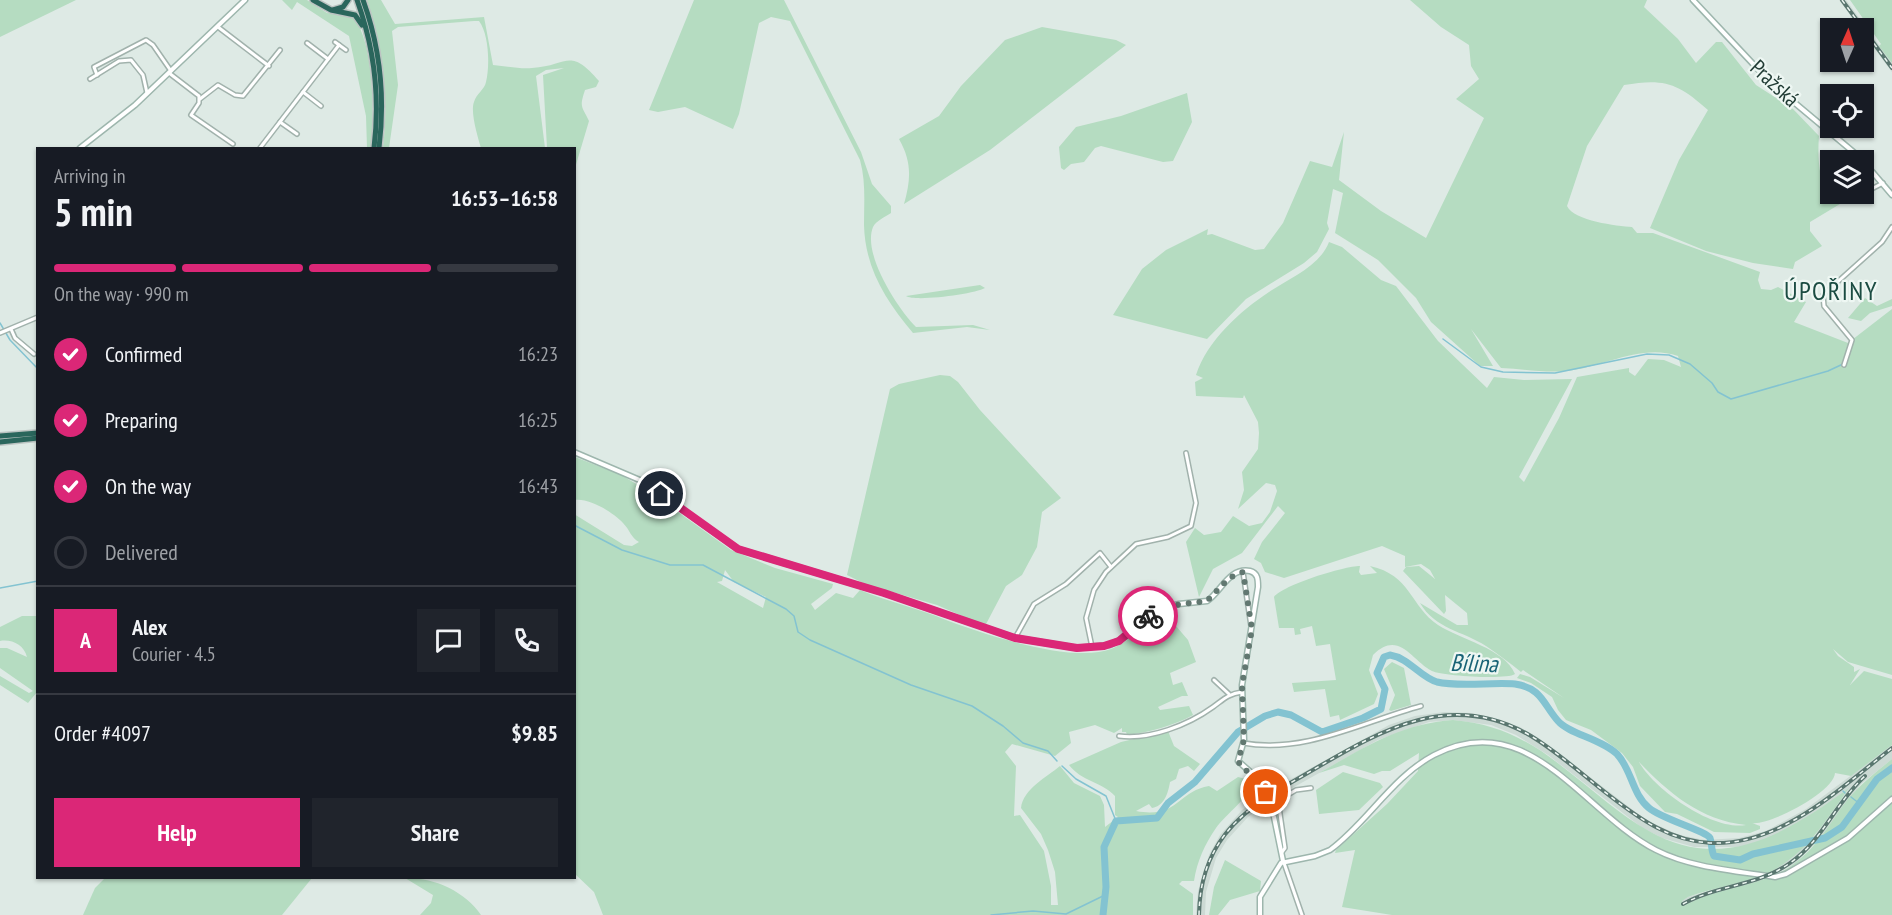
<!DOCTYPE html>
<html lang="en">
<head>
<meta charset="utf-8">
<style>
  :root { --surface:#171b24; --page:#20242c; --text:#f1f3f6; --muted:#9ea1a6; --line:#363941; --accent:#db2777 }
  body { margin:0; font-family:"PT Sans Narrow",sans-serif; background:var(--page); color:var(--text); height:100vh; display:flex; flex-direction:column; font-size:22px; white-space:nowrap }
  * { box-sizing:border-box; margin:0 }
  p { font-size:20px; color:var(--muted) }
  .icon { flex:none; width:33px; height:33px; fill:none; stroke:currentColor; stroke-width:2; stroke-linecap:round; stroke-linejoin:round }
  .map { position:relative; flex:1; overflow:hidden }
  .panel { position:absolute; left:36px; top:147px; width:540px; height:732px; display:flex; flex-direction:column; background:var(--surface); border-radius:0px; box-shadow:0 2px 4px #0004 }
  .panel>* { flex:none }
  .needle { width:39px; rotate:3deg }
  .fabs { position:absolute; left:1820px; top:18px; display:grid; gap:12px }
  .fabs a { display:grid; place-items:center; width:54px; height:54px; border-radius:0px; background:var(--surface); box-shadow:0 2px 4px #0004; font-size:30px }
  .pin { position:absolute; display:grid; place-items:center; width:51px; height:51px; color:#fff; margin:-26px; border:3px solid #fff; border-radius:50%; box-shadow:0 2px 6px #0007 }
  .courier { position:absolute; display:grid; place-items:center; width:60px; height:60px; margin:-30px; border:4px solid #db2777; border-radius:50%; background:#fff; color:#222; box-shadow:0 2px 8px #0007 }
  .overview em { font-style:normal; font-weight:600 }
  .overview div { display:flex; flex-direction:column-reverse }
  .overview { display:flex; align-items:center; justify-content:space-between; height:102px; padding:0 18px }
  h1 { font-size:39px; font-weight:600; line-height:45px }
  .bar { display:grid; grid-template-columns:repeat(4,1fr); gap:9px 6px; align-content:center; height:72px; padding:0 18px }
  .bar i { height:8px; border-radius:4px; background:var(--line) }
  .bar .current { background:var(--accent) }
  .bar p { grid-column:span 4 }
  .line { display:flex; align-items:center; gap:15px; padding:0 18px; border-top:2px solid var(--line) }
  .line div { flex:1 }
  .round { display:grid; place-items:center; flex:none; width:63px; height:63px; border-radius:0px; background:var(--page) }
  ol { padding:0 18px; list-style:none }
  li { display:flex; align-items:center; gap:18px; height:66px }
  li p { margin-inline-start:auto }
  li .icon { padding:6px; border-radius:50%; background:var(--accent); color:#fff; stroke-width:4 }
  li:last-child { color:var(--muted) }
  li i { width:33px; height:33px; border:3px solid var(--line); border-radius:50% }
  .action { display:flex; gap:12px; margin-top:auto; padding:12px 18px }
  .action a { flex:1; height:69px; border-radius:0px; background:var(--accent); color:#fff; font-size:24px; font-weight:600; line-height:69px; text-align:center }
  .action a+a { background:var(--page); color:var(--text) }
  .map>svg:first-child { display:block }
  .built { fill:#ccdad4 }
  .green { fill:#b5dcc1; fill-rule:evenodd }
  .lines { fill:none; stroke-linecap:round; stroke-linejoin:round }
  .stream { stroke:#83c3d1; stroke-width:1.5 }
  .river { stroke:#83c3d1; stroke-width:7 }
  .street-casing { stroke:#a1b2ac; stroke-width:6 }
  .secondary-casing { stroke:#9db6ad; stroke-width:7 }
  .highway-casing { stroke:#bcc4c2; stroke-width:8 }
  .street { stroke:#fff; stroke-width:3 }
  .secondary { stroke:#fff; stroke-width:4 }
  .highway { stroke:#2a665c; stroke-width:5 }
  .rail-casing { stroke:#59766f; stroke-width:4 }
  .rail { stroke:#eef7f3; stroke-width:1.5; stroke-dasharray:4.5; stroke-linecap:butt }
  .done { stroke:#627871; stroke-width:6; stroke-dasharray:0 10.8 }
  .route { stroke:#db2777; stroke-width:8 }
  .labels { text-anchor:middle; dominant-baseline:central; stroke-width:4.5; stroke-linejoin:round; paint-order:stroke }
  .street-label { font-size:22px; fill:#1f3a33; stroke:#eef7f3 }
  .water-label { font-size:24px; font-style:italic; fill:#186376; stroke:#eef7f3 }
  .quarter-label { font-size:26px; letter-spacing:1.5px; fill:#1b4c42; stroke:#eef7f3 }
</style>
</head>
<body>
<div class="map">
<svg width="1892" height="915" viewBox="0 0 1892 915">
  <rect width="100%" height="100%" fill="#deeae5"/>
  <g class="built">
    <polygon points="1839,0 1846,0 1892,63 1892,72 1863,33 1863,28 1860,28"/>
    <polygon points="1444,712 1472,713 1520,727 1553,749 1646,820 1679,835 1705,840 1739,838 1766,831 1806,809 1892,745 1892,759 1861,784 1820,838 1796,863 1762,881 1684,906 1681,901 1688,897 1760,876 1792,858 1816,834 1848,790 1797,824 1769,838 1741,847 1694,847 1662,838 1641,827 1548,755 1516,735 1491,725 1453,720 1429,722 1378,740 1271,800 1248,817 1227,840 1216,858 1206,892 1205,915 1196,915 1198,891 1209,855 1220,835 1242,810 1266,793 1389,725 1415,716"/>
  </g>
  <g class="green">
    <polygon points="0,0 76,0 0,37"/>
    <path d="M282,0H307L327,13L352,15C375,42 374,114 371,148H367L366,116L349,36L297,2L292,10Z"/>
    <path d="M367,0H381L395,24L484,17L493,65C506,66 519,69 532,68C568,66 569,46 599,81L596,87L585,90C579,108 582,106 589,121L575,168L574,148H547L543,75L564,68L546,70L536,76L545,148H481C478,138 470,112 474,102C476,94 485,89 486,82C490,66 489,34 479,21H474L398,27L392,31L398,85L389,148H383C389,97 383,49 367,0Z"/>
    <path d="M694,0H784L861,152L872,184L891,206V213C885,217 876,221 873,227C862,254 898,309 916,327L973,325L990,330L967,327L913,333C886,301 865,268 864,225C864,203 866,182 860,160L790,21L771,17L759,23L739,114L733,129L685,107L658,112L649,110Z"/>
    <path d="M1410,0H1647L1644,7L1678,39L1696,63L1716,42H1722L1756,85L1793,109L1819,136C1818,148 1818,163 1821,176C1823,183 1830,185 1830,194H1833L1840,204L1810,222V231L1822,246L1795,262L1793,269L1753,263L1706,251L1650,228L1679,160L1708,110C1678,83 1664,78 1624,85L1587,146L1567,206C1574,221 1617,226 1632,227L1637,233H1653L1760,272L1758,280L1761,289L1771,290L1778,287L1806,302L1794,322L1848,343L1892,309V675L1848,662L1833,649L1838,656L1854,667V672L1860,669L1850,685L1864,671L1892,679V745L1851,776L1835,773C1834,792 1769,826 1752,823L1760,826V829L1750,833L1714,832L1677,814L1665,812L1640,786L1633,767L1622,753L1591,730L1566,720L1558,710L1552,697L1531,683L1517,678L1520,674L1530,677L1564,698L1523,670L1521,672C1510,663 1498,654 1486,646C1463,631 1435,629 1420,603L1457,625H1468L1467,613L1445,595L1446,611L1444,614L1403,571L1406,567L1419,566L1435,579L1430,570L1421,564L1405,567V556L1382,546L1284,578L1265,572L1261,563L1254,559L1262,542L1285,513L1278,506L1242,553L1213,569L1199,597L1186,542L1195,528L1204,535L1221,532L1233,516L1249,526L1262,523L1270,512L1277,491L1275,485L1266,483L1238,509L1244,490L1242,472L1258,449L1259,433L1258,422L1244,395L1243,398L1196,396L1195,382L1203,378L1196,375C1207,341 1240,311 1269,292C1290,278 1320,266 1329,242L1342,247L1381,280L1396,286L1438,341L1487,388L1494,377L1524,380L1572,379L1519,477L1524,482L1559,418L1577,377L1629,368V372L1635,376L1648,359L1664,360L1681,367L1678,356C1642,343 1603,367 1567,371C1545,373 1524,369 1501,368L1471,329L1493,366H1480L1431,322L1416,298L1378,260L1335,233L1343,193L1333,189L1327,223L1329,229L1317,252L1304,263L1246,299L1207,339L1113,315L1142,269L1166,250L1208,229L1207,235L1212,234L1255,250L1264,249L1283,223L1310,161L1332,167L1344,132L1339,180L1381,211L1426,238L1484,118L1456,99L1479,79L1471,66L1469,45L1441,27ZM1639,762C1669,793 1700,820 1746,825C1712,831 1654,789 1639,762Z"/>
    <polygon points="1850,0 1892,0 1892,63 1879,46 1881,44"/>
    <path d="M1042,27L1116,40L1126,45L990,150L904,204C911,179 912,162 899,139L939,116L961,86L1005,40Z"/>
    <polygon points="1187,93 1192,122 1173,161 1163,162 1101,146 1095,148 1084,162 1071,164 1064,170 1061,168 1059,147 1076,127 1121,116"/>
    <path d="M980,285L985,288C975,294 915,302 906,296Z"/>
    <polygon points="1865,298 1877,306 1892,299 1892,306 1870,313 1861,321 1848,318"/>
    <polygon points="940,375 950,376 958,382 980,410 1061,498 1042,512 1037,547 1022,575 1006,586 985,626 937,605 865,584 847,575 890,389 899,384"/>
    <path d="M575,457L621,475L650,492L731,550L775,568L833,584L832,588L811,604L815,610L836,593L853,598L860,590C888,602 918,608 946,620C983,634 1073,664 1111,649C1134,640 1148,618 1174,614L1176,626L1188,640L1196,662L1170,673L1173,685L1182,682L1188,696H1182L1158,707L1160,710L1189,706L1193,715C1173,726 1150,732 1127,735L1126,732H1122V728L1114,733L1095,725L1069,732L1071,743L1055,756L1012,744L1005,752L1016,766L1014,816L1020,815L1044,851L1051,886V905H1058L1055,872L1048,850L1041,834L1021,808C1023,789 1047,777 1060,766L1074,783L1100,796L1104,805L1105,827L1118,817L1115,815V796C1102,782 1081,781 1069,765L1121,742L1168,731L1174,746L1200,764L1194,771L1188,766L1179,769L1176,779L1170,782C1168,794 1164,806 1152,808L1149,804L1136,811C1178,819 1178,791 1209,786L1217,791L1238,777L1254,781C1253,794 1225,815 1216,828C1205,844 1197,861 1194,881H1182L1179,884L1193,894V915H603L594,892L575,874L574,514L624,545L632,546L639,542C631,538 630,530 623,523C613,512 589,498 575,500ZM725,570L734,582L766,597L763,608L717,582L722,581Z"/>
    <path d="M1360,566L1359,572L1361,575L1377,573L1370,566C1411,575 1410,606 1438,625C1461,640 1504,648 1515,674C1507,680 1442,676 1432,671C1412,661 1399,629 1373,655L1369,670L1378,694L1374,704L1340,720L1339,715L1330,717L1325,689L1294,692L1292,683L1336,680L1330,644L1316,646L1312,626L1300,629L1301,634L1295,635L1294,628H1279L1274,597C1283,585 1344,566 1360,566Z"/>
    <path d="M22,616H37V692L28,703L0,685V676L29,693L33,691L0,668V648H7L27,657C24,645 12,639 0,641V627Z"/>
    <polygon points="1392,662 1404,668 1411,705 1391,711 1389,710 1395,695 1384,669"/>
    <path d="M1453,720C1500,724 1532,742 1568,771C1594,791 1620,815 1649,831C1724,874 1788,832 1849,788C1825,822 1803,859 1763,875C1739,884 1713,888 1688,897L1682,901L1684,906C1719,886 1762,888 1795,863C1818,846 1831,821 1848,799C1861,784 1876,772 1892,759V915H1392L1342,907L1355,850L1335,853L1336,850L1387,804L1418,771L1419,753L1390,771H1382L1374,774L1344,765L1319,773C1365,747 1400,724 1453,720Z"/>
    <polygon points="1343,772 1380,783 1383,787 1359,810 1319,814 1316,790"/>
    <polygon points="1225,860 1261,881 1260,891 1230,900 1218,915 1209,915 1214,887"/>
    <polygon points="105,878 312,878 282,915 83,915 95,888"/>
    <path d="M405,878C433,877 465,891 481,915H420L431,903L433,895Z"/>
  </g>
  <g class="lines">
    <g class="stream">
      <polyline points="0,323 10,340 38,369"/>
      <polyline points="1443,339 1481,367 1503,372 1555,373 1647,354 1669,355 1690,364 1712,383 1718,392 1731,399 1828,371 1843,364"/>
      <polyline points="574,525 622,550 670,565 703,565 786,609 794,616 798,632 810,640 911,685 972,706 1003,726 1023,743 1048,751 1057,761"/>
      <polyline points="0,588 38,581"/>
      <polyline points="1062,766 1076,779 1106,796 1116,821"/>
      <polyline points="1843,791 1845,793"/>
      <polyline points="1851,797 1860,804"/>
      <polyline points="991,915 1033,911 1066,914 1105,895"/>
    </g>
    <path class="river" d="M1103,915L1106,887L1104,847L1116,821L1157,818L1168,803L1195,782L1238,732L1265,716L1278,712L1291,715L1322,732L1363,718L1381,709L1385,689L1377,673L1384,657L1390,655C1409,658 1420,677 1437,682C1458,687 1493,682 1515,684C1542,688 1543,704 1558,721C1569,734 1600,738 1617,754C1632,770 1632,794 1649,808C1662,819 1706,831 1710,838C1712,843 1711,850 1714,856L1740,860L1753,854L1825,838L1842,827L1877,779L1892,768"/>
    <defs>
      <g id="street">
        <polyline points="218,27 269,66"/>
        <polyline points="335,42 346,50"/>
        <polyline points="307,43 328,59"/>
        <polyline points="169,73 199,96 199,103 191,115 233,144"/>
        <polyline points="97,75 94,67 146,40 153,45 171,71"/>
        <polyline points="90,79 119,61 131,60 143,75 147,93"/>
        <polyline points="303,92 321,106"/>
        <polyline points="200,99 218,85 235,95 243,96 280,50"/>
        <polyline points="280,122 297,134"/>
        <polyline points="260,148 339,45"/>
        <polyline points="1854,198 1883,183"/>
        <polyline points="11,329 15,338 34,354"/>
        <polyline points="0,333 38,317"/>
        <polyline points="1844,365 1852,340 1824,306 1823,295 1882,242 1892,227"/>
        <polyline points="1243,572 1251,626"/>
        <polyline points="1015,638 1034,604 1066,584 1100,553 1111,567"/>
        <polyline points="1092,647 1086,618 1094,590 1106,572 1136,544 1168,537 1191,526 1196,503 1186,453"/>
        <polyline points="1214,680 1229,694"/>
        <path d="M1119,736C1150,740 1188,725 1213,707C1224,699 1228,694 1242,692"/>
        <path d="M1243,743C1305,754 1362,722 1421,706"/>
        <polyline points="1271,805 1296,790 1311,788"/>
        <polyline points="1279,807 1285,848 1282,852"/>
        <polyline points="1284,863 1302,915"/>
      </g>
      <g id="secondary">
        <polyline points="1693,0 1771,83 1863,160"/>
        <polyline points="80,148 135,105 245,0"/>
        <polyline points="1863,161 1892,195"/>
        <path d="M574,452L642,481L738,549L884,593L1015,638L1077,648L1110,645L1125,637L1155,610L1179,604L1207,601C1221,592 1229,567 1250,571C1258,573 1258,580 1258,587L1242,685L1244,740L1238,761L1263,783L1274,817L1283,861"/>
        <path d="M1260,915V897L1281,863L1315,856L1330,850C1367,823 1392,777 1434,755C1529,705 1583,813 1656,850C1691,868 1737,871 1775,877L1786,874L1848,838L1892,799"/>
      </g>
      <g id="highway">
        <polyline points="313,0 331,10 355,15 362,25"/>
        <path d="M357,0C374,47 380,99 374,148"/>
        <path d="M363,0C380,47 385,99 379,148"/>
        <polyline points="333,10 343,7 348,0"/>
        <polyline points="0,436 38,433"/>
        <polyline points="0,442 38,438"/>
      </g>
    </defs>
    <use href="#street" class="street-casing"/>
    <use href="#secondary" class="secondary-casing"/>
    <use href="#highway" class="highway-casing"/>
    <use href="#street" class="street"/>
    <use href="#secondary" class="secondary"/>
    <use href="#highway" class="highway"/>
    <defs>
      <g id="rail">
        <polyline points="1842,0 1892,68"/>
        <path d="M1683,904C1717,885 1758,886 1790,863C1823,840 1836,802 1865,776"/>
        <path d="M1199,915C1200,847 1236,813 1292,782C1368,739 1443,684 1531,736C1559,753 1584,776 1610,796C1641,820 1671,841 1711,843C1781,846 1840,788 1892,748"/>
      </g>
    </defs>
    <use href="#rail" class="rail-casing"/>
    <use href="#rail" class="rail"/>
  </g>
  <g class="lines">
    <path class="done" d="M1148,616L1168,606L1207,601L1229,578L1243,572L1252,629L1242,685L1244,740L1238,761C1246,775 1259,774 1266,792"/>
    <polyline class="route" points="661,494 738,549 884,593 1015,638 1077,648 1104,646 1119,641 1148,616"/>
  </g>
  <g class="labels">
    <g class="street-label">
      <text transform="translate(1775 83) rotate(43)">Pražská</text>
    </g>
    <g class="water-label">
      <text transform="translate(1474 663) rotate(2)">Bílina</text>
    </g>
    <g class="quarter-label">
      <text x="1831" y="290">ÚPOŘINY</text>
    </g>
  </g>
</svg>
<div class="fabs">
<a><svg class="needle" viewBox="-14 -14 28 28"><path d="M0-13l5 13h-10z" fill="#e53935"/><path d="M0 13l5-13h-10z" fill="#9ea1a6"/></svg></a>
<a><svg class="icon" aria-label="locate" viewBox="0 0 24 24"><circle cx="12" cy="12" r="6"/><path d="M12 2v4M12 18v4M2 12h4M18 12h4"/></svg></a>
<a><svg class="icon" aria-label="layers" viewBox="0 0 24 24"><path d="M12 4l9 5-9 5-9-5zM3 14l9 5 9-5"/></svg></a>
</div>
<div class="pin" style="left:1266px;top:792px;background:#ea580c"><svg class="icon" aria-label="bag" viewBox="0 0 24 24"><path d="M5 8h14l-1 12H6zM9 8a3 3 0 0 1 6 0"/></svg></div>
<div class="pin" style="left:661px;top:494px;background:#1f2937"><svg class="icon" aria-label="home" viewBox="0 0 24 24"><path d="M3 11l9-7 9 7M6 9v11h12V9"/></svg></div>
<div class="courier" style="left:1148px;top:616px"><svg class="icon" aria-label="bike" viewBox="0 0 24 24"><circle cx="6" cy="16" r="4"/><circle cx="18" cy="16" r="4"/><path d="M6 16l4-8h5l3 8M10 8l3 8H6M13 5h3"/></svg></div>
<section class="panel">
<div class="overview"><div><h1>5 min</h1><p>Arriving in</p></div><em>16:53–16:58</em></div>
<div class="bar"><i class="current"></i><i class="current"></i><i class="current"></i><i></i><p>On the way · 990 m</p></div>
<ol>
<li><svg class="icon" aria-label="check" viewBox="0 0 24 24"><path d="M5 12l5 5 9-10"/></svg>Confirmed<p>16:23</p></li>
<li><svg class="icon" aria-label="check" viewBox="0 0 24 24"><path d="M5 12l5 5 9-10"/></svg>Preparing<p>16:25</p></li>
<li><svg class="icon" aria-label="check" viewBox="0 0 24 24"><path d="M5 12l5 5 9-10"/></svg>On the way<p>16:43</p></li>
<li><i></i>Delivered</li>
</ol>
<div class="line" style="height:108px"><b class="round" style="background:var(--accent);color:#fff">A</b><div><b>Alex</b><p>Courier · 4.5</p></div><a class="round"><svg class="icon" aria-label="chat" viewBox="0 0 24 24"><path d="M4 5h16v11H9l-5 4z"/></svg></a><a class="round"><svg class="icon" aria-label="phone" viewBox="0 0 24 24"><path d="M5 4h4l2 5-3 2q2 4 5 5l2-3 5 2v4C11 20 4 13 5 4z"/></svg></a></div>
<div class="line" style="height:78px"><div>Order #4097</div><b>$9.85</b></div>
<div class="action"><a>Help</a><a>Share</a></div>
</section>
</div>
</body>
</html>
